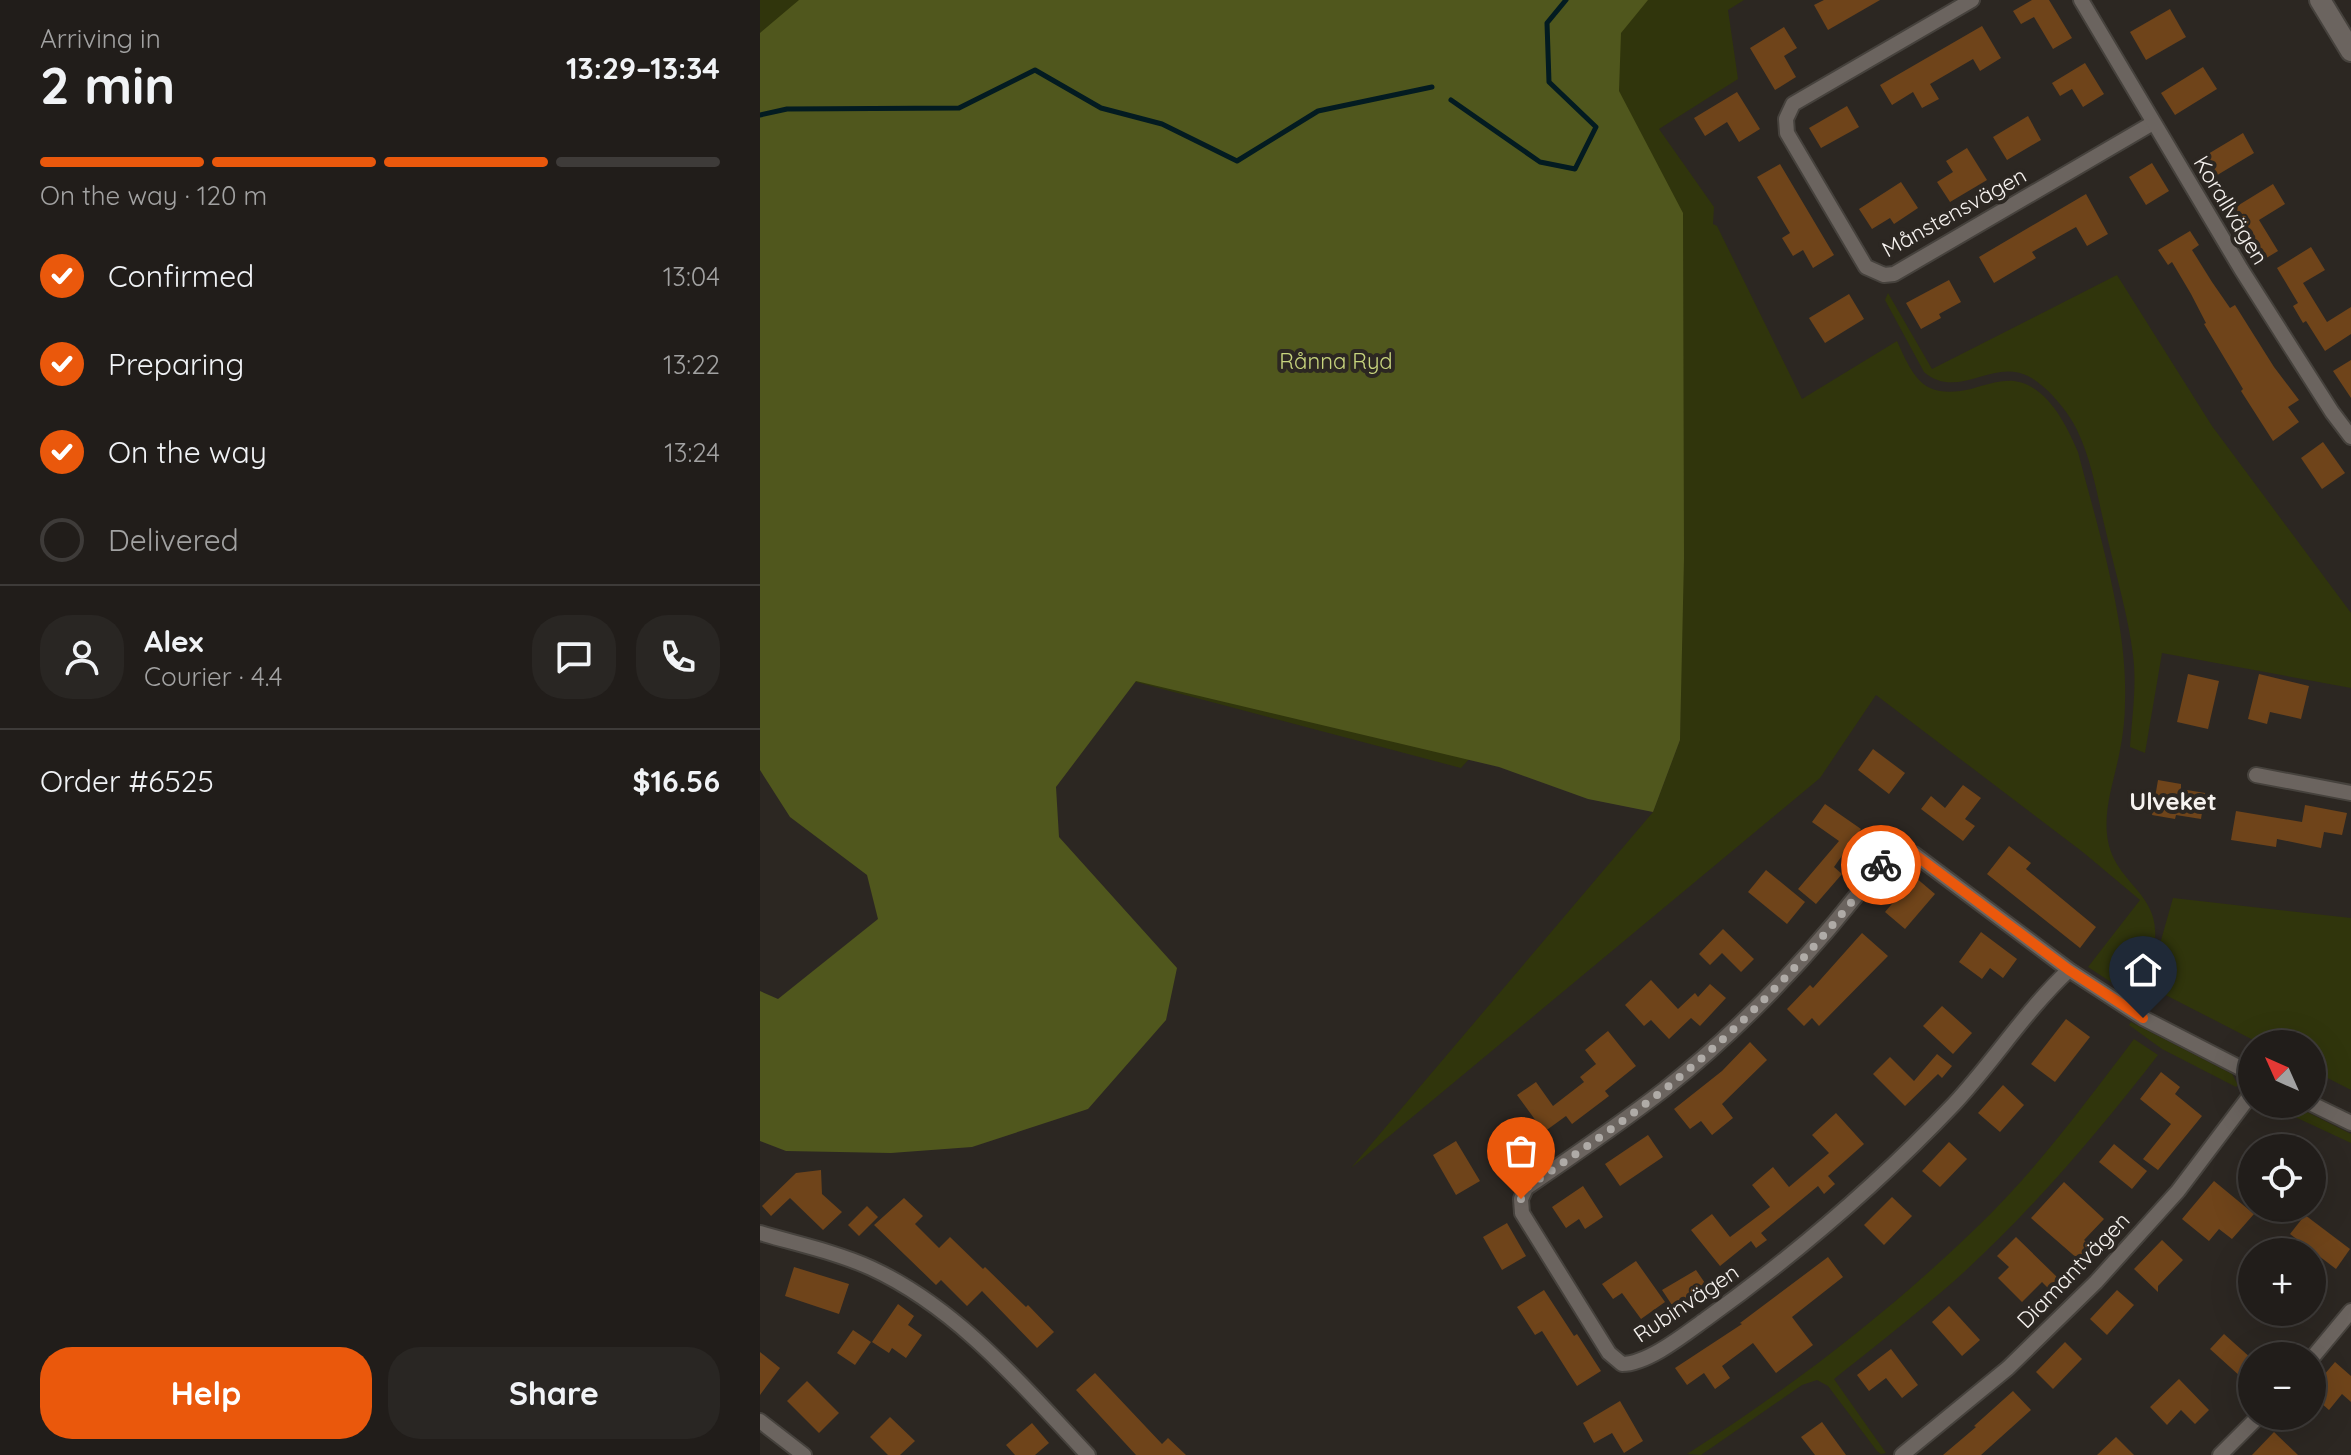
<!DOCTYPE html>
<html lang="en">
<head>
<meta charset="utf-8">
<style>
  :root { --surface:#211d1a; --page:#292623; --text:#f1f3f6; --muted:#a2a2a2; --line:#3e3b39; --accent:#ea580c }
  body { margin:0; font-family:Quicksand,sans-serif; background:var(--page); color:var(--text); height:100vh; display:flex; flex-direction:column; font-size:30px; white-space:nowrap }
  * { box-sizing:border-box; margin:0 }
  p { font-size:26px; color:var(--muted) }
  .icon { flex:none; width:44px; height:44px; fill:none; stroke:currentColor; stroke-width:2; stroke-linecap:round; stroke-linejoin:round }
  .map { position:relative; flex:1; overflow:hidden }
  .panel { display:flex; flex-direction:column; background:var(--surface); width:760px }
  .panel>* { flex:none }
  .needle { width:52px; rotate:315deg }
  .buttons { position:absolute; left:1478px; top:1030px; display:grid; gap:16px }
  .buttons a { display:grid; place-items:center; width:88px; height:88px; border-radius:50%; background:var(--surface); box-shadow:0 8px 32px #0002,0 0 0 2px var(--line); font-size:40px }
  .pin { position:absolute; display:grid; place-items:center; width:68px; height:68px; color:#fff; margin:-82px -34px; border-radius:50% 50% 50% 0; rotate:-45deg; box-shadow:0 0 8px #0007 }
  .pin .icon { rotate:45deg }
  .courier { position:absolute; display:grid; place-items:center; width:80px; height:80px; margin:-40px; border:6px solid #ea580c; border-radius:50%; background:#fff; color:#222; box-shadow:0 2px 10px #0007 }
  .summary em { font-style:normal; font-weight:700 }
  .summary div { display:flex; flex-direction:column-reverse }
  .summary { display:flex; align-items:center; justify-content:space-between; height:136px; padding:0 40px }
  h1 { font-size:52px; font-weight:700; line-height:60px }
  .bar { display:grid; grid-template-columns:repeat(4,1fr); gap:12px 8px; align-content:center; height:96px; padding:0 40px }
  .bar i { height:10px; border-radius:6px; background:var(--line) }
  .bar .on { background:var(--accent) }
  .bar p { grid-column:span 4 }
  .line { display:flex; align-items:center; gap:20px; padding:0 40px; border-top:2px solid var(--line) }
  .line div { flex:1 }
  .round { display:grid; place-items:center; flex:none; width:84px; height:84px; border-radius:32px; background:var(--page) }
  ol { padding:0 40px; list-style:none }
  li { display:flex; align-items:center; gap:24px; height:88px }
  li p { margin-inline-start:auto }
  li .icon { padding:8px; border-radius:50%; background:var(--accent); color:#fff; stroke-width:4 }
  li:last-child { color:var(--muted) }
  li i { width:44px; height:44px; border:4px solid var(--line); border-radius:50% }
  .primary-button { display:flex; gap:16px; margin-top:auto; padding:16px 40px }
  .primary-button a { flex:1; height:92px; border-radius:32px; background:var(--accent); color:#fff; font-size:32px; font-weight:700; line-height:92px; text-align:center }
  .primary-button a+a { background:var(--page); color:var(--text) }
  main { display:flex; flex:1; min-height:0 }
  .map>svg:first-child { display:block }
  .green { fill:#30350c }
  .forest { fill:#50571d }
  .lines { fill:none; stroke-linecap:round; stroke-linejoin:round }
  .stream { stroke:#031b21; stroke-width:5 }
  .building { fill:#6f441a }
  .street-casing { stroke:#46423d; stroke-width:18 }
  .secondary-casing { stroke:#46423d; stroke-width:24 }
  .street { stroke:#6b645f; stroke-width:14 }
  .secondary { stroke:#6b645f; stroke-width:20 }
  .done { stroke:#afaba7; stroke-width:8; stroke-dasharray:0 14.4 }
  .route { stroke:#ea580c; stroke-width:10 }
  .labels { text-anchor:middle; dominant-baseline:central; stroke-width:8; stroke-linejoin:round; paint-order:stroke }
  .street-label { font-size:22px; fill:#f6f2ef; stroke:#2c2722 }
  .park-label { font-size:22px; fill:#c7d47d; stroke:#2c2722 }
  .neighbourhood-label { font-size:24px; font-weight:bold; fill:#f6f2ef; stroke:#2c2722 }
</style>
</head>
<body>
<main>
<section class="panel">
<div class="summary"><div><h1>2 min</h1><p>Arriving in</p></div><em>13:29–13:34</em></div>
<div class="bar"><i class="on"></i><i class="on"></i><i class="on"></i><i></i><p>On the way · 120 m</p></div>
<ol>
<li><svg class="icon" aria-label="check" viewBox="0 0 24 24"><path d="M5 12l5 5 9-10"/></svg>Confirmed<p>13:04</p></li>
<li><svg class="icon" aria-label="check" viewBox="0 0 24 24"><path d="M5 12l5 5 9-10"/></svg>Preparing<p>13:22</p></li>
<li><svg class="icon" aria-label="check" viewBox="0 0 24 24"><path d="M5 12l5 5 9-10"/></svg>On the way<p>13:24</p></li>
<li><i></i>Delivered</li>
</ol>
<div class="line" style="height:144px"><a class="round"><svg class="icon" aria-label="person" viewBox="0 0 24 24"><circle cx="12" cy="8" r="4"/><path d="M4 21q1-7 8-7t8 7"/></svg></a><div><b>Alex</b><p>Courier · 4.4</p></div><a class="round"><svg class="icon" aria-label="chat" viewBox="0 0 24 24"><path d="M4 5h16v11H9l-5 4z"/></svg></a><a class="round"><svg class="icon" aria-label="phone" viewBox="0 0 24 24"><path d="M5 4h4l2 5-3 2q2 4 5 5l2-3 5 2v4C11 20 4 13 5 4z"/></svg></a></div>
<div class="line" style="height:104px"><div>Order #6525</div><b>$16.56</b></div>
<div class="primary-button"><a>Help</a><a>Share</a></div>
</section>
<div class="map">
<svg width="1591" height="1455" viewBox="0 0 1591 1455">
  <rect width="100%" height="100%" fill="#2c2722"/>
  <g class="green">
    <path d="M0,0H984L968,10L978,79L899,129L954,207L953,224L957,226L1042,399L1137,341C1144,356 1153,379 1168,387C1181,394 1198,392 1211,389C1225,385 1240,380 1254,381C1287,385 1307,426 1318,452C1338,529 1368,624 1365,702C1365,718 1363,735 1360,750C1355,778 1344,806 1347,834C1352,890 1415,892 1389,964C1385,976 1382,988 1372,996L1328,967L1380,900L1324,853L1116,695L1060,778L591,1168L893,812L920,740L923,521L701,768L161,625L0,764Z"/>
    <path d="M1357,275L1452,426L1591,613V688L1402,653L1385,753L1370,747C1372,717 1377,685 1373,655C1368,615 1356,575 1347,536C1338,501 1333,463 1317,430C1308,411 1287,386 1268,376C1232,358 1198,401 1164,372L1125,300L1128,293L1172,369Z"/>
    <polygon points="1413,898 1591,918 1591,1090 1552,1070 1552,1044 1501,1044 1388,986"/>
    <polygon points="1371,1022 1472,1074 1478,1085 1476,1087 1402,1049 1369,1025"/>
    <path d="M1374,1039L1398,1055C1336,1135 1269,1214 1193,1282C1154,1316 1114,1347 1074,1379L1126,1453L1121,1454L1117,1451L1068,1386L1057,1380L1042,1385L941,1455L927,1454C1029,1389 1127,1314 1214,1230C1274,1173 1324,1105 1374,1039Z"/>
    <polygon points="1507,1104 1531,1104 1591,1134 1591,1143"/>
  </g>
  <polygon class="forest" points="39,0 888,0 861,33 859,91 923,213 924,558 920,740 893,812 828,799 739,767 376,681 296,787 299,837 417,968 406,1020 328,1109 212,1147 131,1153 26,1151 0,1141 0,991 18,999 118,919 107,875 30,817 0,770 0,33"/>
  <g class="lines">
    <g class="stream">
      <polyline points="691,100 780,162 815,169 836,127 789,82 787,23 806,0"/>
      <polyline points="0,115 27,109 199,108 275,70 341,108 402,124 477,161 558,111 672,87"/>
    </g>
  </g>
  <g class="building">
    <polygon points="1064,0 1120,0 1068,30 1054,5"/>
    <polygon points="1272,0 1289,0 1312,38 1293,49 1274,17 1261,24 1253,11"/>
    <polygon points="1410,9 1426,37 1386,60 1370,32"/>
    <polygon points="1222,26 1241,58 1220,71 1213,59 1170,84 1179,99 1162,108 1153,92 1132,105 1120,85"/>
    <polygon points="1024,27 1037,48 1024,56 1036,77 1015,90 990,48"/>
    <polygon points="1325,63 1344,94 1323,107 1312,89 1300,96 1292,83"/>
    <polygon points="1443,67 1457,89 1415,115 1401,93"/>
    <polygon points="977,92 1000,129 979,142 967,122 945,136 934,118"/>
    <polygon points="1087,106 1099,127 1061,148 1049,128"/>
    <polygon points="1268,116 1281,140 1247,160 1233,137"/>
    <polygon points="1483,133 1494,153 1454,177 1443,157"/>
    <polygon points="1207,148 1227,180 1190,202 1177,182 1193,172 1186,161"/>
    <polygon points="1392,163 1409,191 1386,205 1369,177"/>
    <polygon points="1020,164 1074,255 1053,268 1043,250 1033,256 1022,238 1030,233 997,177"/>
    <polygon points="1141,182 1158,208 1134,224 1130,218 1112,229 1099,209"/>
    <polygon points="1513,184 1525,204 1499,220 1518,251 1503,260 1474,208"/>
    <polygon points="1326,194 1348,234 1327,246 1316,227 1272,252 1276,258 1234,283 1219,257"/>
    <polygon points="1430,231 1439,245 1432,250 1452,282 1470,308 1475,305 1514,367 1539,400 1528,407 1539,422 1513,441 1481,391 1483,389 1444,324 1446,323 1431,294 1412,262 1408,265 1398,250"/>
    <polygon points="1551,247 1565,270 1543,283 1567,322 1591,307 1591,334 1565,351 1546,321 1543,323 1533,306 1538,303 1517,268"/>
    <polygon points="1189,280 1201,302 1179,314 1181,318 1161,329 1146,303"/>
    <polygon points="1089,294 1104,319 1065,343 1049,318"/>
    <polygon points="1591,360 1591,398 1573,371"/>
    <polygon points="1563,442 1585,473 1562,489 1541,458"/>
    <polygon points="1428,674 1459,681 1448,729 1417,722"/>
    <polygon points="1499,674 1549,686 1541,719 1510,712 1507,724 1488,719"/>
    <polygon points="1113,749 1145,773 1129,794 1098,770"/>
    <polygon points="1398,780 1421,784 1421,789 1445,793 1441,819 1416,815 1415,819 1392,815"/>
    <polygon points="1203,785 1221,798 1205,819 1215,826 1203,841 1161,809 1171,796 1185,808"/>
    <polygon points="1065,804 1101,829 1074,867 1082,874 1056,904 1038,889 1079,841 1052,822"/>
    <polygon points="1545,805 1587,813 1582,835 1564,832 1561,848 1517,839 1516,847 1471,840 1476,811 1542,822"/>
    <polygon points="1249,846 1271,863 1266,869 1336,927 1320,948 1227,874"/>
    <polygon points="1006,870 1045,902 1027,924 988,892"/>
    <polygon points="1155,877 1175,894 1145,929 1125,912"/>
    <polygon points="963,929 994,959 981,972 962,953 950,965 939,954"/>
    <polygon points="1221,932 1257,959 1243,978 1230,968 1222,979 1199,962"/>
    <polygon points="1102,933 1128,956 1059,1026 1052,1018 1044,1026 1027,1009 1050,985 1053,988"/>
    <polygon points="891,980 918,1009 935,993 938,997 950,984 966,998 940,1026 931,1018 909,1039 891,1020 884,1026 865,1005"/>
    <polygon points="1182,1006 1212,1033 1193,1054 1163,1026"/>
    <polygon points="1306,1019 1330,1037 1295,1082 1271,1064"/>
    <polygon points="848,1031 876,1066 845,1091 849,1096 812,1124 806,1116 784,1132 757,1095 776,1082 793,1106 824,1082 820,1077 836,1064 825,1050"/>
    <polygon points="990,1042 1007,1060 962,1104 973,1118 952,1135 941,1121 930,1129 914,1109 962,1071"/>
    <polygon points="1177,1054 1192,1066 1182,1078 1178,1074 1145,1106 1113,1074 1130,1057 1154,1081"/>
    <polygon points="1401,1072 1420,1087 1415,1094 1442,1116 1398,1170 1383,1159 1411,1124 1380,1099"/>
    <polygon points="1243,1085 1264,1105 1240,1132 1218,1113"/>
    <polygon points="1076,1113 1104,1144 1068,1176 1075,1184 1064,1194 1058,1186 1001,1233 1007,1240 996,1248 991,1241 960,1266 931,1230 952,1214 970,1237 1010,1207 992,1185 1013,1167 1029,1187 1069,1153 1052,1135"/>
    <polygon points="888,1135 903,1157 860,1186 845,1164"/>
    <polygon points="696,1141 720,1181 696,1195 673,1155"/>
    <polygon points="1189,1142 1207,1159 1180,1187 1162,1171"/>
    <polygon points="1354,1144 1387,1171 1372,1189 1339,1162"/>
    <polygon points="61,1170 62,1194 82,1212 63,1230 30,1198 11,1216 2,1206 36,1173"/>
    <polygon points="1454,1181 1494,1214 1472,1239 1459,1229 1449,1241 1422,1219"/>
    <polygon points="1304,1182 1344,1219 1324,1240 1331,1246 1319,1260 1271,1218"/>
    <polygon points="823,1186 843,1217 825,1229 819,1219 806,1228 792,1207"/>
    <polygon points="1132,1197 1152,1216 1124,1245 1104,1225"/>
    <polygon points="144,1198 163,1216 155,1224 179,1248 190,1237 223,1269 225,1267 266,1307 268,1305 294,1332 277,1348 222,1291 207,1306 181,1280 176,1285 114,1225"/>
    <polygon points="107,1206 118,1217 99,1236 88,1225"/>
    <polygon points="1545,1215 1590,1249 1576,1269 1530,1234"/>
    <polygon points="747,1223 766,1256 742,1270 723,1237"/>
    <polygon points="1256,1237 1299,1279 1289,1289 1282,1282 1262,1302 1238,1278 1249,1267 1237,1256"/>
    <polygon points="1402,1240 1423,1260 1398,1286 1398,1292 1374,1269"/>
    <polygon points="1068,1257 1083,1277 1032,1317 1053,1345 1016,1373 993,1343 962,1366 970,1378 955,1389 944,1373 927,1385 915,1368 982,1324 980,1323"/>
    <polygon points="876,1261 905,1302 881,1319 862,1293 853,1299 842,1284"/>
    <polygon points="34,1267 89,1284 79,1314 25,1296"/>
    <polygon points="936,1270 947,1286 914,1308 902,1290"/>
    <polygon points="784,1290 814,1336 817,1334 841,1371 817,1386 782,1331 775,1335 757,1307"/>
    <polygon points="1357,1290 1374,1305 1347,1335 1330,1319"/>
    <polygon points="138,1304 154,1316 148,1325 162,1335 146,1358 132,1348 129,1353 112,1342"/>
    <polygon points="1189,1306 1220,1340 1202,1356 1172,1322"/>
    <polygon points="93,1330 111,1342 95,1365 77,1353"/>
    <polygon points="1464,1334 1492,1359 1492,1365 1481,1377 1450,1349"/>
    <polygon points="1305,1342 1322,1359 1293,1389 1276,1372"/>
    <polygon points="1131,1349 1158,1385 1142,1398 1126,1378 1109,1391 1097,1375"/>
    <polygon points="0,1352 20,1368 0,1395"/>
    <polygon points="1575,1362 1591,1376 1591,1402 1582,1394 1569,1410 1552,1395 1552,1389"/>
    <polygon points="335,1373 402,1444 408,1438 426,1455 376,1455 316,1390"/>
    <polygon points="1419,1379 1449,1410 1435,1424 1421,1410 1407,1425 1390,1407"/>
    <polygon points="47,1381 79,1413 59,1433 27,1401"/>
    <polygon points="1253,1391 1271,1410 1221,1455 1183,1455 1216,1427 1214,1426"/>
    <polygon points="860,1401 883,1441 864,1453 852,1433 834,1443 823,1423"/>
    <polygon points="130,1417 155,1441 140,1455 128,1455 110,1437"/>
    <polygon points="1062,1422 1086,1455 1055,1455 1041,1437"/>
    <polygon points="272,1423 289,1443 275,1455 255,1455 246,1445"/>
    <polygon points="1514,1432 1538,1455 1492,1455"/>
    <polygon points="1356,1437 1374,1455 1337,1455"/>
  </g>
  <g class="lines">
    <defs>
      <g id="street">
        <polyline points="1212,0 1033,104 1026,119 1027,133 1106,267 1124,275 1134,274 1393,123"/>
        <polyline points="1321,0 1481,269 1572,412 1591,437"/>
        <polyline points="1496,775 1591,793"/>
        <path d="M1309,970C1266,1010 1234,1061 1194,1104C1119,1183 1035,1255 946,1319C925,1334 888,1364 862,1364L849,1353L762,1213L761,1199L766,1188C813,1156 860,1124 905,1089C988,1023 1061,944 1124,860L1137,851L1154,854L1309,970L1383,1018L1492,1074"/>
        <polyline points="1552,1104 1591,1123"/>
        <path d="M0,1233C37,1244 76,1252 111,1268C198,1308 264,1387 328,1455"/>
        <polyline points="1552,1358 1591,1311"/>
        <polyline points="0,1421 44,1455"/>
        <polyline points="1142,1455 1248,1368 1336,1282 1418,1191 1492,1093"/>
        <polyline points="1460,1455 1499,1416"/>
      </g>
      <polyline id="secondary" points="1560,0 1591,51"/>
    </defs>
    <use href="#street" class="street-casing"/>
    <use href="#secondary" class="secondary-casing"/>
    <use href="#street" class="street"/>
    <use href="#secondary" class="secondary"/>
  </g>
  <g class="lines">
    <path class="done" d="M761,1199L766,1188C813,1156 860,1124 905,1089C986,1024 1058,947 1121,865"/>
    <polyline class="route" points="1121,865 1137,851 1154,854 1309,970 1383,1018"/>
  </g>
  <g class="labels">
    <g class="street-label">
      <text transform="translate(1471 210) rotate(59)">Korallvägen</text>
      <text transform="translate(1194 212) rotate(-29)">Månstensvägen</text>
      <text transform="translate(1313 1270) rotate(-46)">Diamantvägen</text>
      <text transform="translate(926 1303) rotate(-34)">Rubinvägen</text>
    </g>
    <g class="park-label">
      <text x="576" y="361">Rånna Ryd</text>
    </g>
    <g class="neighbourhood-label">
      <text x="1413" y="801">Ulveket</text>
    </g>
  </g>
</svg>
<div class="buttons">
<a><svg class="needle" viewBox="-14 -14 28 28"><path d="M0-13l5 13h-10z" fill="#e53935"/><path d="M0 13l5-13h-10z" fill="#a2a2a2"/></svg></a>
<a><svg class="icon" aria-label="locate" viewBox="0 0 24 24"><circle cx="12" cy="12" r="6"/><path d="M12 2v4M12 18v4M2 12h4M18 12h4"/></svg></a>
<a>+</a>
<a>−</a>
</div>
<div class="pin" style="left:761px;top:1199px;background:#ea580c"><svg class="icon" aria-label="bag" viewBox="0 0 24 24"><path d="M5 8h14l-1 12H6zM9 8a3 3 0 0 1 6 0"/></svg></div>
<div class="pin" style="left:1383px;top:1018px;background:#1f2937"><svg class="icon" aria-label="home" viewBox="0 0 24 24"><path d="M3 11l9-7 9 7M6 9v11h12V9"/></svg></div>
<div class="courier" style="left:1121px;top:865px"><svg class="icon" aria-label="bike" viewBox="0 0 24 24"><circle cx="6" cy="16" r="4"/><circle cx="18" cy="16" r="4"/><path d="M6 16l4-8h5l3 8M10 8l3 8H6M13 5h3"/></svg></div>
</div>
</main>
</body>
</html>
